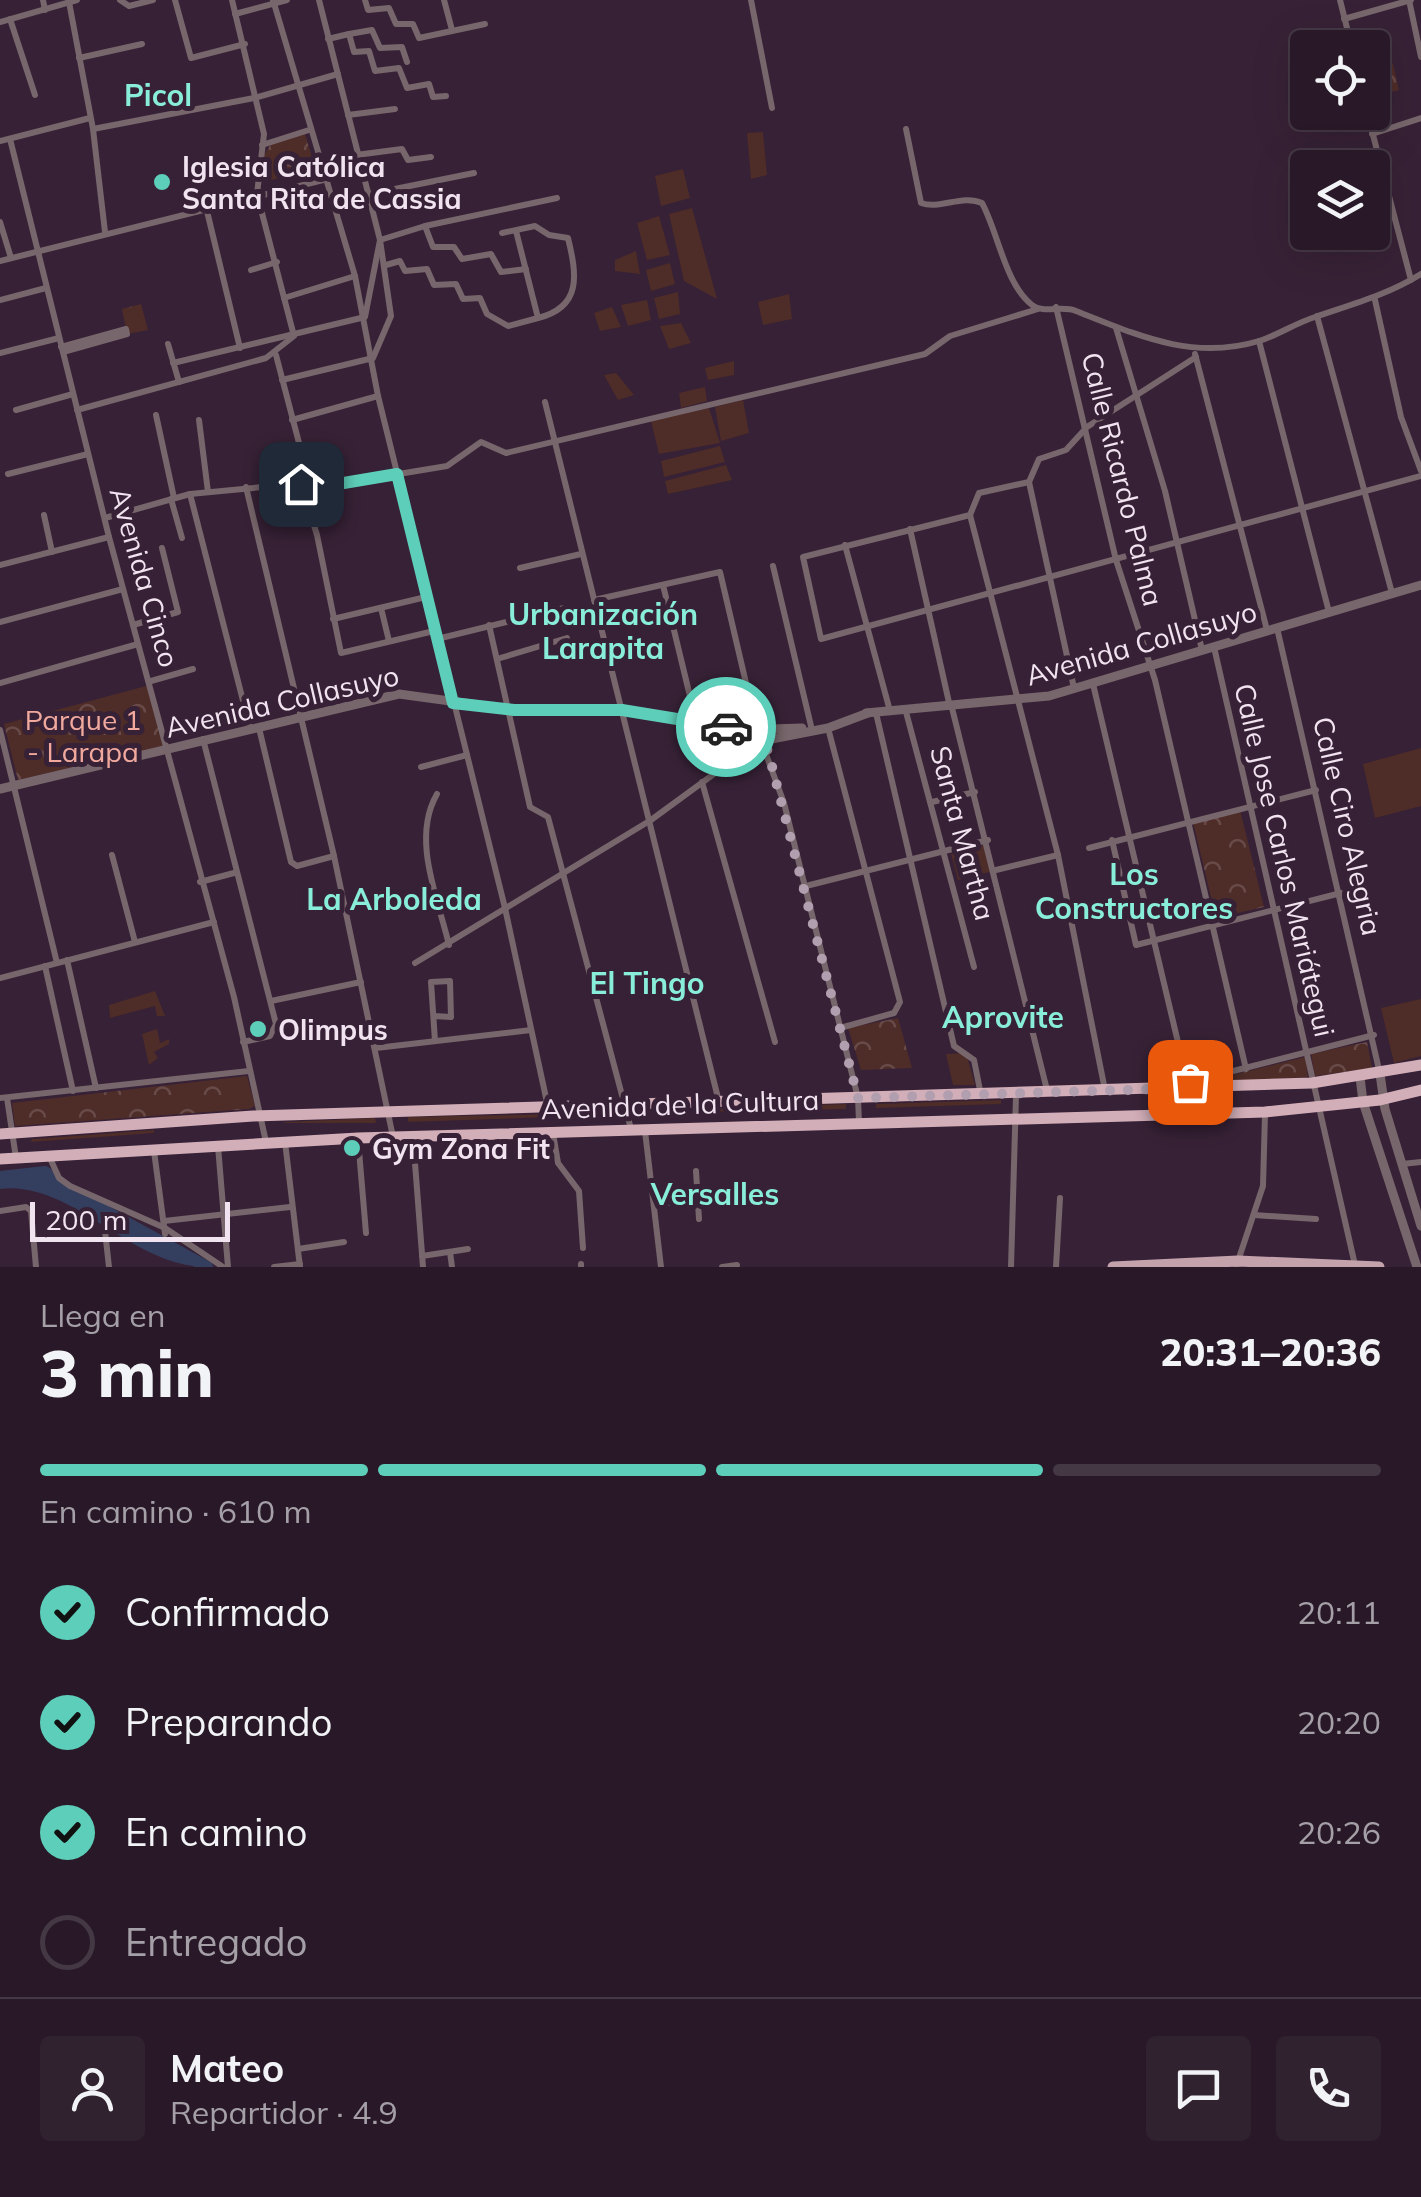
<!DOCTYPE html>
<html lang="es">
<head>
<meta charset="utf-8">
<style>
  :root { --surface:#291928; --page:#312230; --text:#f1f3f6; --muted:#a5a0a8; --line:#453845; --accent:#5dceb9 }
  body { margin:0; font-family:Mulish,sans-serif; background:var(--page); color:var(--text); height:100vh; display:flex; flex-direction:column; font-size:38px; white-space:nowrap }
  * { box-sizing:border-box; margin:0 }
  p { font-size:32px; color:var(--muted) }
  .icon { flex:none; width:55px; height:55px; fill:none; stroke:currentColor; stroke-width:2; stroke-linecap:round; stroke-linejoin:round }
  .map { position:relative; height:1267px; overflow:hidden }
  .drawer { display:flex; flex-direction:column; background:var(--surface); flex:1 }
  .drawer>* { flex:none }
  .tools { position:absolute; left:1290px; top:30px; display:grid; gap:20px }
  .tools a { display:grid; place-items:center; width:100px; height:100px; border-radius:10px; background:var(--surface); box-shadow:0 10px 40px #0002,0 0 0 2px var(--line); font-size:50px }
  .scale { position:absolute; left:30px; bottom:25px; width:200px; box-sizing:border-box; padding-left:10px; border:5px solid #f2e3f0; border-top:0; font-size:28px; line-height:35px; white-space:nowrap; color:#f2e3f0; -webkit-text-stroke:8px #372136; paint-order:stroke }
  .pin { position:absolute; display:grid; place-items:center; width:85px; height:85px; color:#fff; margin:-42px; border-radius:20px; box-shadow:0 5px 15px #0006 }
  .courier { position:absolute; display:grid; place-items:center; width:100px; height:100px; margin:-50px; border:8px solid #5dceb9; border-radius:50%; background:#fff; color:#222; box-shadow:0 2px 12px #0007 }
  .headline em { font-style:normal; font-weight:800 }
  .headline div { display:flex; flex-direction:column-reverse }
  .headline { display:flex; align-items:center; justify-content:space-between; height:170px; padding:0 40px }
  h1 { font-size:65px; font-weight:800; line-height:75px }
  .bar { display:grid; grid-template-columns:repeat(4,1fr); gap:15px 10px; align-content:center; height:120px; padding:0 40px }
  .bar i { height:12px; border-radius:8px; background:var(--line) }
  .bar .current { background:var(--accent) }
  .bar p { grid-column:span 4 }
  .line { display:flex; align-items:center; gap:25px; padding:0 40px; border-top:2px solid var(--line) }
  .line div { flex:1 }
  .round { display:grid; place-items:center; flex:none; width:105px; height:105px; border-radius:10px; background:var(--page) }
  ol { padding:0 40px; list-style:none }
  li { display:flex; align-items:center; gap:30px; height:110px }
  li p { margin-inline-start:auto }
  li .icon { padding:10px; border-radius:50%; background:var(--accent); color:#111; stroke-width:4 }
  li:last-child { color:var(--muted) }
  li i { width:55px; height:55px; border:5px solid var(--line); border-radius:50% }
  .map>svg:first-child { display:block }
  .grass { fill:#4e2c28 }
  .park { fill:url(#park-crowns) }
  .water { fill:#343f5f }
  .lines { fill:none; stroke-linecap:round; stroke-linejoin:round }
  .river { stroke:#343f5f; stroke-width:12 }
  .minor { stroke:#77666b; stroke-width:6 }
  .tertiary { stroke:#77666b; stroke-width:9 }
  .primary { stroke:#c3a2ac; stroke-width:11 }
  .trunk { stroke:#d2aeb8; stroke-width:11 }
  .done { stroke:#b19faf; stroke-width:10; stroke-dasharray:0 18 }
  .route { stroke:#5dceb9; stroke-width:12 }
  .poi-dot { fill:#5dceb9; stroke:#372136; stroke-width:4 }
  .labels { text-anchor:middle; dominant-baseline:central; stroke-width:10; stroke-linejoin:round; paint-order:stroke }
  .poi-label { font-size:28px; font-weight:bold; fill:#f2e3f0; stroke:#372136; text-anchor:start }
  .street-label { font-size:28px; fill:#f2e3f0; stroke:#372136 }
  .park-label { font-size:28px; fill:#f1a99e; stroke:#372136 }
  .neighbourhood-label { font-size:30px; font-weight:bold; fill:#88eed9; stroke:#372136 }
</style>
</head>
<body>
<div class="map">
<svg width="1421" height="1267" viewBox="0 0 1421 1267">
  <defs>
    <pattern id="park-crowns" width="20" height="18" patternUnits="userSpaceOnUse" patternTransform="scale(2.5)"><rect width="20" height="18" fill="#4e2c28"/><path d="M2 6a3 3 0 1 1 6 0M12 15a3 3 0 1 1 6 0" fill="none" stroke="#684a48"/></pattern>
  </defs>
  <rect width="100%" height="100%" fill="#372136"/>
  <g class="grass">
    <polygon points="763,132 767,175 751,179 747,133"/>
    <polygon points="683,169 690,198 661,206 655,176"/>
    <polygon points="692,208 717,299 684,281 669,214"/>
    <polygon points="659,216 670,255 647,260 637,223"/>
    <polygon points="636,251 640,274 615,271 615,260"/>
    <polygon points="670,263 675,284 651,291 646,270"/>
    <polygon points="678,292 680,314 659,319 654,298"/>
    <polygon points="789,294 792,319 763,325 758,302"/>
    <polygon points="647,300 651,320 628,326 621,305"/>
    <polygon points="612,307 621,327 600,331 594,313"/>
    <polygon points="681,323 691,343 669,349 660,326"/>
    <polygon points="734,361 734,375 708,380 705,368"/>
    <polygon points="616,373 634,395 618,400 604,375"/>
    <polygon points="705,387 707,401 681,408 679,393"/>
    <polygon points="743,400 749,433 721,441 715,407"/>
    <polygon points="709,408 720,443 659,454 651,421"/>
    <polygon points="720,446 725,462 664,477 661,461"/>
    <polygon points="726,465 732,480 668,494 665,481"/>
    <polygon points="1421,748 1421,806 1375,818 1363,764"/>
    <polygon points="984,845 990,872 958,880 951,854"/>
    <polygon points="155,991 165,1016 157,1016 155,1006 110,1018 109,1005"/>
    <polygon points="1421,999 1421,1056 1394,1063 1381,1008"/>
    <polygon points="157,1029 160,1043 169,1039 169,1044 154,1052 158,1058 149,1065 142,1034"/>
    <polygon points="1001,1100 1001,1104 876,1108 876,1104"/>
    <polygon points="846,1104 846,1109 706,1112 706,1109"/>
    <polygon points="553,1114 554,1117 408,1122 408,1117"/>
    <polygon points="375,1118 376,1123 284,1123 285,1122"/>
    <polygon points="154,1130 154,1133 31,1142 32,1139"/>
  </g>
  <g class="park">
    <polygon points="1393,64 1399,90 1373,97 1373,68"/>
    <polygon points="305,134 316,170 262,182 263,157 270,145"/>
    <polygon points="141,304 148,330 127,334 122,309"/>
    <polygon points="150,685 164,746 18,780 4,724"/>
    <polygon points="1240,810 1264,907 1216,918 1193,822"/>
    <polygon points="898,1018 912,1068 861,1070 848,1028"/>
    <polygon points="1367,1042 1372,1068 1315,1076 1311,1054"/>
    <polygon points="966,1053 975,1085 953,1085 946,1054"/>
    <polygon points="1305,1057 1308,1077 1219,1082 1224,1077"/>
    <polygon points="247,1076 255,1106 249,1109 15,1126 12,1103"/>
  </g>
  <path class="water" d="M45,1172L67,1190L207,1267C130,1267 73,1180 0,1189V1177Z"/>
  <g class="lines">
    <polyline class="river" points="0,1177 45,1172 67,1190 207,1267"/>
    <g class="minor">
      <polyline points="43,0 45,10"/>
      <polyline points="120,0 129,6 153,0"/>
      <polyline points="175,0 191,58 245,44"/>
      <polyline points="273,0 355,276 378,396 505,908 548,1107"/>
      <polyline points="365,0 368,10 389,8 396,24 413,24 419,38 485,24"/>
      <polyline points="444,0 452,30"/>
      <polyline points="751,0 772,108"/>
      <polyline points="1340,0 1352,48"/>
      <polyline points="1409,0 1421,57"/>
      <polyline points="69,2 93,129 105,232"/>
      <polyline points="235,14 287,0"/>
      <polyline points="10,19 35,95"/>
      <polyline points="1344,19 1411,0"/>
      <polyline points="0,22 77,0"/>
      <polyline points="349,34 372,30 380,48 402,47 407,62"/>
      <polyline points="328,39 349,34 354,52 369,51 375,71 399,68 407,88 429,84 433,97 446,96"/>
      <polyline points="79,58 142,44"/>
      <polyline points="1367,112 1411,280"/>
      <polyline points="348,115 395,109"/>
      <polyline points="93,129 254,98 338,74"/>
      <path d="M906,129L921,203C940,210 962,194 982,203C998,232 1005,284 1032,305C1043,314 1062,305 1076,311C1137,335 1192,361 1259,341C1278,335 1296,323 1315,317C1353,304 1387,295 1421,274"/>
      <polyline points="1372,134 1421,118"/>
      <polyline points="10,139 109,537 234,997 266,1142"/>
      <polyline points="0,141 90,118"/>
      <polyline points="262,145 309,130"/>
      <polyline points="356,155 402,149 408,160 431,157"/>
      <polyline points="365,195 474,173"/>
      <polyline points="206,207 240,348"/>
      <polyline points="0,222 11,258"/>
      <polyline points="425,226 433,247 454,247 462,259 491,254 501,272 526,269"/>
      <path d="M502,233L535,226L549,235L568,238C577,275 582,307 538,318"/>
      <polyline points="0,261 359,171"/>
      <polyline points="386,265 400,261 405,271 427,269 434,285 456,284 463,299 480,298 487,314 508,326 538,318 516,231"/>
      <polyline points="251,270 277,262"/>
      <polyline points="284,298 355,276"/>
      <polyline points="0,300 46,288"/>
      <polyline points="1375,300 1401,417 1421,471"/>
      <polyline points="1056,307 1116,560 1155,680 1246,1069"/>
      <polyline points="1317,316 1392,593"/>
      <polyline points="1116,328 1165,491 1202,650"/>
      <polyline points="1259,341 1329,612"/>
      <polyline points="168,344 179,382"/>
      <polyline points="61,347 126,329 127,334 63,352"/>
      <polyline points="0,353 59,338"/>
      <polyline points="1195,354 1267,630"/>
      <polyline points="276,355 310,485"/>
      <polyline points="1196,357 1087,427 1066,450 1039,459 1029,482 979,493 970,515 803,557 821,639 1421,476"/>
      <polyline points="173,363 365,317 380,240 319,0"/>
      <polyline points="282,380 373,358 391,316 380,240 425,226 557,198"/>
      <polyline points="545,402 719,1102"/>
      <polyline points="16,410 73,394"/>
      <polyline points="77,410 266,358 294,336 257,194 264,134 232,0"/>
      <polyline points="156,415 174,498"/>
      <polyline points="199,420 208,492"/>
      <polyline points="292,420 378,396"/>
      <polyline points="8,474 88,454"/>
      <polyline points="1029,482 1074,688"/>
      <polyline points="301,484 317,535 341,653 434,631"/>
      <polyline points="246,487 334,856 393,1137"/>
      <polyline points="190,494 250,728"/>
      <polyline points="171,499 182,538"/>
      <polyline points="44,515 52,552"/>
      <polyline points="970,515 1058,855 1105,1090"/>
      <polyline points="105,518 190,494 294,484 320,487 447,466 481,442 506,453 925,354 950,336 1038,309"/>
      <polyline points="910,529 950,707"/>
      <polyline points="845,545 890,711"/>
      <polyline points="0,565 109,537"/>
      <polyline points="773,566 811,726"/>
      <polyline points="520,568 581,554"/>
      <polyline points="663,585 696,721"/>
      <polyline points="594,600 720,572 757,730 784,803 858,1098 859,1122"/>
      <polyline points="381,608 389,641"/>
      <polyline points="333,619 426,597"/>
      <polyline points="0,622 123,589"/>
      <polyline points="133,625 178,612 162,548"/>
      <polyline points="489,625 530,807 548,817 631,1129"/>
      <polyline points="1277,628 1380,1074"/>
      <polyline points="437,639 564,608"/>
      <polyline points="1214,647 1355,1265"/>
      <polyline points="497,659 567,638"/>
      <polyline points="151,681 193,669"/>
      <polyline points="0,683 138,644"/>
      <polyline points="1093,684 1195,1114"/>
      <polyline points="952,708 1047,1090"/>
      <polyline points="906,712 974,967"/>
      <polyline points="876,713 954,1046 974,1060 981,1095"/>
      <polyline points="259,728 291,862 297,866 334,856"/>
      <polyline points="828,728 900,1002 894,1013 840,1028"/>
      <polyline points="0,730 57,963"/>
      <polyline points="203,739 276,1024 270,1036 243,1042"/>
      <polyline points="421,767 467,755"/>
      <polyline points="702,782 775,1042"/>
      <path d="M437,794C411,839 438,898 449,945"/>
      <polyline points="932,802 975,792"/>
      <polyline points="1112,840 1136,945 1341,893"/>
      <polyline points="1089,848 1316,790"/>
      <polyline points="112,855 135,942"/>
      <polyline points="996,870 1058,855"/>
      <polyline points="200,882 234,873"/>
      <polyline points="802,887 988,840"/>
      <polyline points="67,960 96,1088"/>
      <polyline points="415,963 651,820 759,741"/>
      <polyline points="45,966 73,1091"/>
      <polyline points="0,978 214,922"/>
      <polyline points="271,1001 361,982"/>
      <polyline points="434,1016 451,1017 450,981 431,982 435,1041"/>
      <polyline points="376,1048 531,1030"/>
      <polyline points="1190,1082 1374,1035"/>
      <polyline points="0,1098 249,1071"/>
      <polyline points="7,1098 16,1158"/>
      <polyline points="645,1131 661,1267"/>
      <polyline points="553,1133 558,1163 579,1191 583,1248"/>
      <polyline points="413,1137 423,1267"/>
      <polyline points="358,1139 366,1233"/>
      <polyline points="285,1142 300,1267"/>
      <polyline points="218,1146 228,1267"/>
      <polyline points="154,1151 165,1234"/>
      <polyline points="49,1156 59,1178 70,1186 165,1228 223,1267"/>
      <polyline points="1402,1164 1421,1162"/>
      <polyline points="696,1171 699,1219"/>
      <polyline points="655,1204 698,1200"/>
      <polyline points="0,1211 26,1207 31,1211 36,1267"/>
      <polyline points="1254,1215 1316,1219"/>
      <polyline points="164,1221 290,1207"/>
      <polyline points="105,1231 109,1267"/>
      <polyline points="298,1249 344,1242"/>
      <polyline points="450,1252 452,1267"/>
      <polyline points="422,1256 468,1249"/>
      <polyline points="581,1264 581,1267"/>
      <polyline points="274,1267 300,1264"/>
      <polyline points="722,1267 737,1265"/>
      <polyline points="1011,1267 1016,1096"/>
      <polyline points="1056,1267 1060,1198"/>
      <polyline points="1236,1267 1263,1186 1265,1114"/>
    </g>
    <g class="tertiary">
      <polyline points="866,713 1049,696 1421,585"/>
      <polyline points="739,730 802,728"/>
      <polyline points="0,789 399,694 515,710 622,709 739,730 761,741 828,728 868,713"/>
      <polyline points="1380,1074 1385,1109 1421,1226"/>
      <polyline points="1360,1077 1363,1102 1417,1267"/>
    </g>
    <polyline class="primary" points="1113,1267 1238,1261 1379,1267"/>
    <g class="trunk">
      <polyline points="0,1134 253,1116 1312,1083 1421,1065"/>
      <polyline points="0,1159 358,1138 1265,1112 1380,1100 1421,1090"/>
    </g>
  </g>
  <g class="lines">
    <polyline class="done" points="726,727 758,730 768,751 858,1098 1191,1088 1190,1082"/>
    <polyline class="route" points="301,484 320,487 397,474 453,703 514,710 622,710 726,727"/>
  </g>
  <g class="poi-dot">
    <circle cx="162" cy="182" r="10"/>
    <circle cx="258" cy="1029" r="10"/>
    <circle cx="352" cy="1148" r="10"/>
  </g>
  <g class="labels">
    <g class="poi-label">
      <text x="182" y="166">Iglesia Católica<tspan x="182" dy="32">Santa Rita de Cassia</tspan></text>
      <text x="278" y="1029">Olimpus</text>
      <text x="372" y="1148">Gym Zona Fit</text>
    </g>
    <g class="street-label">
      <text transform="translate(1123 479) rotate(76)">Calle Ricardo Palma</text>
      <text transform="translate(145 577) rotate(74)">Avenida Cinco</text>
      <text transform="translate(1141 643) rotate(-16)">Avenida Collasuyo</text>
      <text transform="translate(282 701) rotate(-13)">Avenida Collasuyo</text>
      <text transform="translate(1348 826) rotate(77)">Calle Ciro Alegria</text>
      <text transform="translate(963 833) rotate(75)">Santa Martha</text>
      <text transform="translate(1285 860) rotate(77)">Calle Jose Carlos Mariátegui</text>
      <text transform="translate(680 1104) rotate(-2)">Avenida de la Cultura</text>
    </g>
    <g class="park-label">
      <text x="83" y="719">Parque 1<tspan x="83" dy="32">- Larapa</tspan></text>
    </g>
    <g class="neighbourhood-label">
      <text x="158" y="95">Picol</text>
      <text x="603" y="614">Urbanización<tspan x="603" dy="34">Larapita</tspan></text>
      <text x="1134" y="874">Los<tspan x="1134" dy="34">Constructores</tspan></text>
      <text x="394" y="899">La Arboleda</text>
      <text x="647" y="983">El Tingo</text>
      <text x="1003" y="1017">Aprovite</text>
      <text x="715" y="1194">Versalles</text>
    </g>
  </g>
</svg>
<div class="tools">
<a><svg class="icon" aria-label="locate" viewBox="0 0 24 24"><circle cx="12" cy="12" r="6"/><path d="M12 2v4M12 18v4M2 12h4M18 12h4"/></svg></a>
<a><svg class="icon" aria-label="layers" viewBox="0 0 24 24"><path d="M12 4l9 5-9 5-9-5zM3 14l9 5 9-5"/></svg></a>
</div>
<div class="scale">200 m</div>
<div class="pin" style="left:1190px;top:1082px;background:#ea580c"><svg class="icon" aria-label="bag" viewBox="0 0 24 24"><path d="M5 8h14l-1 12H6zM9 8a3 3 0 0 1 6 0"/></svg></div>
<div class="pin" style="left:301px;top:484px;background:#1f2937"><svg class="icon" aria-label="home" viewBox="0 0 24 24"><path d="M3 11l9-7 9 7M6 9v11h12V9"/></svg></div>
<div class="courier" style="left:726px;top:727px"><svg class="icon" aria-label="car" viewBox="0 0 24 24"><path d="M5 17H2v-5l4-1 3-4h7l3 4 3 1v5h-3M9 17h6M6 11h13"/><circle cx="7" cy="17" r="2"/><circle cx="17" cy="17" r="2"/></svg></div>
</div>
<section class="drawer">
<div class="headline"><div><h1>3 min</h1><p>Llega en</p></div><em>20:31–20:36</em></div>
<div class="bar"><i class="current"></i><i class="current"></i><i class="current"></i><i></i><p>En camino · 610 m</p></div>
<ol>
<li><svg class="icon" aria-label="check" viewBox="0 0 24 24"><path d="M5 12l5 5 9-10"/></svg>Confirmado<p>20:11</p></li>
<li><svg class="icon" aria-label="check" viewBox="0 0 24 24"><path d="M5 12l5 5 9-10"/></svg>Preparando<p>20:20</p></li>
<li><svg class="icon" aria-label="check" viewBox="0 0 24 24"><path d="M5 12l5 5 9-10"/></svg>En camino<p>20:26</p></li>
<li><i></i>Entregado</li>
</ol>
<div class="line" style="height:180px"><a class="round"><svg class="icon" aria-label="person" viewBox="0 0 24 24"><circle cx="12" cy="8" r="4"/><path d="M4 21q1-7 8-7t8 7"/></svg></a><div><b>Mateo</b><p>Repartidor · 4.9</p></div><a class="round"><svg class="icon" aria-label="chat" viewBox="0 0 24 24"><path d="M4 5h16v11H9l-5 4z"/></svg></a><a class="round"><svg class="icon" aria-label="phone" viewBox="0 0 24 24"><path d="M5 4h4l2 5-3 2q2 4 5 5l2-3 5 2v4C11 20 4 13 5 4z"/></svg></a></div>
</section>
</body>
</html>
